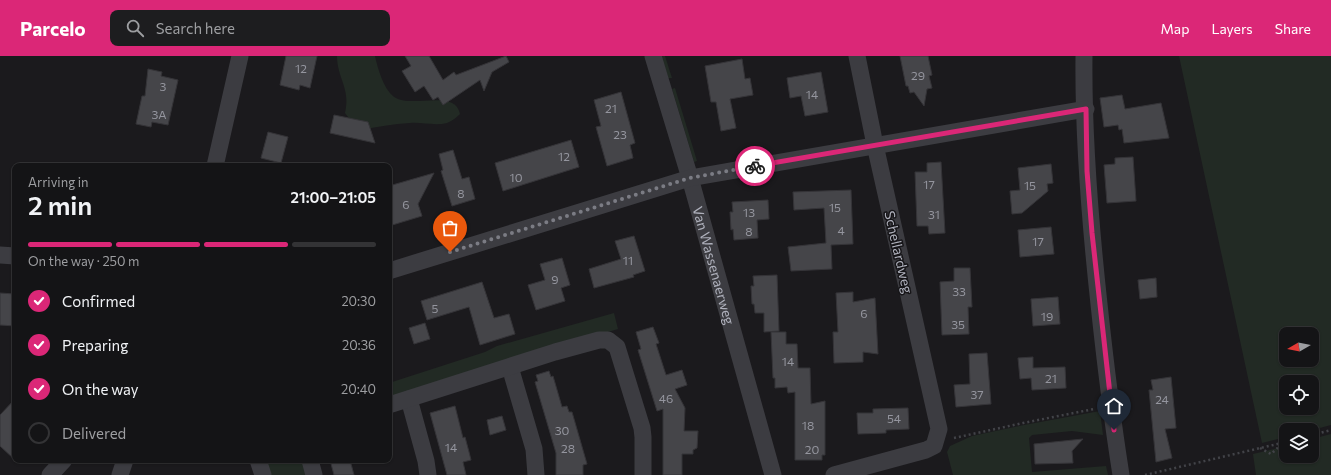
<!DOCTYPE html>
<html lang="en">
<head>
<meta charset="utf-8">
<style>
  :root { --surface:#141416; --page:#1d1d1f; --text:#f1f3f6; --muted:#9d9ea1; --line:#333335; --accent:#db2777 }
  body { margin:0; font-family:Commissioner,sans-serif; background:var(--page); color:var(--text); height:100vh; display:flex; flex-direction:column; font-size:15px; white-space:nowrap }
  * { box-sizing:border-box; margin:0 }
  p { font-size:13px; color:var(--muted) }
  .icon { flex:none; width:22px; height:22px; fill:none; stroke:currentColor; stroke-width:2; stroke-linecap:round; stroke-linejoin:round }
  .map { position:relative; flex:1; overflow:hidden }
  .side { position:absolute; left:12px; top:107px; width:380px; height:300px; display:flex; flex-direction:column; background:var(--surface); border-radius:8px; box-shadow:0 1px 3px #0004,0 0 0 1px var(--line) }
  .side>* { flex:none }
  .needle { width:26px; rotate:261deg }
  .tools { position:absolute; left:1279px; top:271px; display:grid; gap:8px }
  .tools a { display:grid; place-items:center; width:40px; height:40px; border-radius:8px; background:var(--surface); box-shadow:0 1px 3px #0004,0 0 0 1px var(--line); font-size:20px }
  .pin { position:absolute; display:grid; place-items:center; width:34px; height:34px; color:#fff; margin:-41px -17px; border-radius:50% 50% 50% 0; rotate:-45deg; box-shadow:0 0 4px #0007 }
  .pin .icon { rotate:45deg }
  .courier { position:absolute; display:grid; place-items:center; width:40px; height:40px; margin:-20px; border:3px solid #db2777; border-radius:50%; background:#fff; color:#222; box-shadow:0 1px 5px #0007 }
  .head em { font-style:normal; font-weight:600 }
  .head div { display:flex; flex-direction:column-reverse }
  .head { display:flex; align-items:center; justify-content:space-between; height:68px; padding:0 16px }
  h1 { font-size:26px; font-weight:600; line-height:30px }
  .bar { display:grid; grid-template-columns:repeat(4,1fr); gap:6px 4px; align-content:center; height:48px; padding:0 16px }
  .bar i { height:5px; border-radius:3px; background:var(--line) }
  .bar .active { background:var(--accent) }
  .bar p { grid-column:span 4 }
  ol { padding:0 16px; list-style:none }
  li { display:flex; align-items:center; gap:12px; height:44px }
  li p { margin-inline-start:auto }
  li .icon { padding:4px; border-radius:50%; background:var(--accent); color:#fff; stroke-width:4 }
  li:last-child { color:var(--muted) }
  li i { width:22px; height:22px; border:2px solid var(--line); border-radius:50% }
  header { display:flex; align-items:center; gap:24px; box-sizing:border-box; height:56px; padding:0 20px; background:var(--accent); color:#fff }
  header strong { font-size:19px }
  nav { display:flex; gap:22px; margin-inline-start:auto; font-size:14px }
  .search { width:280px; height:36px; background:var(--page); display:flex; align-items:center; gap:10px; box-sizing:border-box; padding:0 14px; border-radius:8px; color:var(--muted); font-size:15px }
  .map>svg:first-child { display:block }
  .green { fill:#222a24; fill-rule:evenodd }
  .building { fill:#454549; stroke:#353438 }
  .lines { fill:none; stroke-linecap:round; stroke-linejoin:round }
  .path { stroke:#424348; stroke-width:2.5; stroke-dasharray:2 3; stroke-linecap:butt }
  .street { stroke:#3c3c41; stroke-width:17 }
  .done { stroke:#7b7c84; stroke-width:4; stroke-dasharray:0 7.2 }
  .route { stroke:#db2777; stroke-width:5 }
  .labels { text-anchor:middle; dominant-baseline:central; stroke-width:3; stroke-linejoin:round; paint-order:stroke }
  .number-label { font-size:12px; fill:#94959e }
  .street-label { font-size:14px; fill:#aeb0bb; stroke:#161518 }
</style>
</head>
<body>
<header>
<strong>Parcelo</strong>
<div class="search"><svg class="icon" aria-label="search" viewBox="0 0 24 24"><circle cx="10" cy="10" r="6"/><path d="M15 15l6 6"/></svg>Search here</div>
<nav><a>Map</a><a>Layers</a><a>Share</a></nav>
</header>
<div class="map">
<svg width="1331" height="419" viewBox="0 0 1331 419">
  <rect width="100%" height="100%" fill="#1b1a1d"/>
  <g class="green">
    <path d="M337,0H375C378,13 383,32 394,41C412,53 455,32 460,58C456,62 452,65 447,67C435,70 422,66 410,67C393,68 377,71 360,74L352,66L345,57C351,33 337,22 337,0Z"/>
    <polygon points="661,0 665,0 672,22 668,22"/>
    <path d="M1179,0H1331V369L1312,374H1286V381L1262,387ZM1286,278H1312V304H1286ZM1286,326H1312V352H1286Z"/>
    <polygon points="675,32 697,105 694,106 672,33"/>
    <polygon points="614,257 618,273 389,341 389,327 485,296 497,290"/>
    <polygon points="1100,355 1103,379 1072,375 1032,379 1029,382 1032,416 1106,410 1108,419 953,419 947,396 950,390 972,380 1024,369"/>
    <polygon points="1331,378 1331,419 1256,419 1253,398 1286,390 1286,400 1312,400 1312,383"/>
    <polygon points="266,404 304,404 309,419 270,419"/>
  </g>
  <g class="building">
    <polygon points="286,0 317,0 310,32 300,29 299,34 280,29"/>
    <polygon points="405,0 429,0 443,24 454,16 456,19 506,0 509,6 492,16 484,35 480,24 443,49 438,41 433,44 424,30 415,36 402,15 411,10"/>
    <polygon points="900,0 928,0 932,19 929,20 932,32 927,33 924,50 914,36 910,37 908,30 906,30"/>
    <polygon points="742,3 745,23 750,22 753,39 730,43 736,72 721,75 716,46 711,46 705,10"/>
    <polygon points="148,13 162,16 161,20 178,24 168,69 152,66 151,71 136,68 142,40 145,40"/>
    <polygon points="821,16 828,56 805,60 801,40 790,42 787,22"/>
    <polygon points="621,36 635,87 630,89 633,102 607,110 596,71 601,70 594,44"/>
    <polygon points="1122,39 1125,53 1161,47 1169,82 1124,87 1122,73 1119,74 1118,69 1104,71 1100,42"/>
    <polygon points="334,59 368,66 375,87 330,77"/>
    <polygon points="268,76 288,81 281,107 261,102"/>
    <polygon points="571,84 579,111 503,135 495,107"/>
    <polygon points="453,94 462,123 469,121 475,143 452,150 441,115 443,114 439,98"/>
    <polygon points="1133,101 1136,145 1107,147 1104,109 1115,108 1115,102"/>
    <polygon points="941,106 945,177 929,178 928,170 917,170 915,116 927,116 927,107"/>
    <polygon points="1051,108 1053,127 1047,128 1048,135 1022,157 1012,158 1010,135 1020,134 1018,112"/>
    <polygon points="434,117 418,148 422,160 389,170 389,130"/>
    <polygon points="851,134 853,188 831,189 832,213 791,215 788,191 826,187 824,152 794,154 793,136"/>
    <polygon points="768,144 769,163 757,164 758,182 734,184 733,173 731,174 730,156 733,156 732,146"/>
    <polygon points="1051,171 1054,198 1020,201 1018,174"/>
    <polygon points="634,180 645,215 633,219 634,221 594,232 589,213 621,203 615,185"/>
    <polygon points="562,202 570,229 561,232 565,245 536,254 528,229 545,224 540,208"/>
    <polygon points="954,212 970,212 972,251 968,251 969,278 942,279 940,226 954,225"/>
    <polygon points="777,219 779,275 764,276 764,257 755,257 754,248 752,248 751,230 754,230 753,220"/>
    <polygon points="1156,222 1157,241 1140,243 1138,224"/>
    <polygon points="482,226 494,262 509,258 515,278 480,289 469,251 427,264 421,245"/>
    <polygon points="853,236 853,246 875,242 878,298 863,296 863,306 834,307 833,276 838,276 836,237"/>
    <polygon points="0,237 15,238 15,270 0,269"/>
    <polygon points="1058,241 1060,268 1033,270 1031,243"/>
    <polygon points="425,267 430,283 414,288 409,272"/>
    <polygon points="653,271 659,287 656,288 666,319 682,314 687,329 675,333 685,352 684,375 698,375 697,392 693,394 693,398 682,398 682,419 663,419 663,353 657,355 638,294 641,293 636,276"/>
    <polygon points="771,276 786,276 786,288 797,288 798,312 810,312 811,348 825,345 825,399 822,399 822,404 795,404 795,336 788,337 787,331 775,332 775,322 773,322"/>
    <polygon points="987,297 991,348 956,351 954,329 970,328 969,298"/>
    <polygon points="1033,301 1033,312 1065,311 1066,332 1032,334 1031,322 1020,323 1018,302"/>
    <polygon points="549,315 551,321 553,320 562,351 567,350 569,356 572,356 587,408 583,409 583,419 556,419 556,397 535,326 538,325 536,319"/>
    <polygon points="1171,321 1176,372 1165,373 1172,402 1156,406 1149,334 1153,334 1151,324"/>
    <polygon points="15,343 15,404 0,390 0,359"/>
    <polygon points="455,350 463,382 465,381 469,396 471,404 463,406 466,419 447,419 430,357"/>
    <polygon points="908,352 909,373 886,374 886,377 858,378 857,357 873,357 873,353"/>
    <polygon points="502,360 506,374 490,379 487,364"/>
    <polygon points="1083,383 1072,395 1073,407 1035,408 1034,388"/>
    <polygon points="330,404 350,404 354,419 334,419"/>
  </g>
  <g class="lines">
    <g class="path">
      <polyline points="1312,379 1331,374"/>
      <polyline points="954,382 1023,367 1094,353"/>
      <polyline points="1260,392 1271,398 1283,387"/>
      <polyline points="1145,419 1286,386"/>
    </g>
    <g class="street">
      <path id="s1" d="M653,0L690,122L773,419"/>
      <path d="M1084,0C1083,83 1090,165 1099,248C1105,305 1112,362 1121,419"/>
      <polyline points="215,110 240,0"/>
      <polyline points="0,199 15,200"/>
      <polyline points="389,215 690,122 1086,53"/>
      <polyline points="510,311 534,393 536,419"/>
      <polyline points="409,343 426,405 428,419"/>
      <polyline points="389,349 555,296 599,284 608,284 617,291 642,372 643,381 643,419"/>
      <polyline points="258,404 263,419"/>
      <polyline points="310,404 314,419"/>
      <polyline points="50,419 64,404"/>
      <polyline points="120,419 125,404"/>
      <polyline points="834,419 926,394 934,390 939,373 875,89 857,0"/>
    </g>
  </g>
  <g class="lines">
    <polyline class="done" points="450,196 690,122 755,110"/>
    <polyline class="route" points="755,110 1086,53 1087,115 1092,177 1114,374"/>
  </g>
  <g class="labels">
    <g class="number-label">
      <text x="301" y="12">12</text>
      <text x="918" y="19">29</text>
      <text x="163" y="30">3</text>
      <text x="812" y="38">14</text>
      <text x="611" y="52">21</text>
      <text x="159" y="58">3A</text>
      <text x="620" y="78">23</text>
      <text x="564" y="100">12</text>
      <text x="516" y="121">10</text>
      <text x="929" y="128">17</text>
      <text x="1030" y="129">15</text>
      <text x="461" y="137">8</text>
      <text x="406" y="148">6</text>
      <text x="835" y="151">15</text>
      <text x="749" y="156">13</text>
      <text x="934" y="158">31</text>
      <text x="841" y="174">4</text>
      <text x="749" y="175">8</text>
      <text x="1038" y="185">17</text>
      <text x="628" y="204">11</text>
      <text x="555" y="223">9</text>
      <text x="959" y="235">33</text>
      <text x="435" y="252">5</text>
      <text x="864" y="257">6</text>
      <text x="1047" y="260">19</text>
      <text x="958" y="268">35</text>
      <text x="788" y="305">14</text>
      <text x="1051" y="322">21</text>
      <text x="977" y="338">37</text>
      <text x="666" y="342">46</text>
      <text x="1162" y="343">24</text>
      <text x="894" y="362">54</text>
      <text x="808" y="369">18</text>
      <text x="562" y="374">30</text>
      <text x="451" y="391">14</text>
      <text x="568" y="392">28</text>
      <text x="812" y="393">20</text>
    </g>
    <g class="street-label">
      <text transform="translate(899 196) rotate(77)">Schellardweg</text>
      <text stroke="none"><textPath href="#s1" startOffset="218">Van Wassenaerweg</textPath></text>
    </g>
  </g>
</svg>
<div class="tools">
<a><svg class="needle" viewBox="-14 -14 28 28"><path d="M0-13l5 13h-10z" fill="#e53935"/><path d="M0 13l5-13h-10z" fill="#9d9ea1"/></svg></a>
<a><svg class="icon" aria-label="locate" viewBox="0 0 24 24"><circle cx="12" cy="12" r="6"/><path d="M12 2v4M12 18v4M2 12h4M18 12h4"/></svg></a>
<a><svg class="icon" aria-label="layers" viewBox="0 0 24 24"><path d="M12 4l9 5-9 5-9-5zM3 14l9 5 9-5"/></svg></a>
</div>
<div class="pin" style="left:450px;top:196px;background:#ea580c"><svg class="icon" aria-label="bag" viewBox="0 0 24 24"><path d="M5 8h14l-1 12H6zM9 8a3 3 0 0 1 6 0"/></svg></div>
<div class="pin" style="left:1114px;top:374px;background:#1f2937"><svg class="icon" aria-label="home" viewBox="0 0 24 24"><path d="M3 11l9-7 9 7M6 9v11h12V9"/></svg></div>
<div class="courier" style="left:755px;top:110px"><svg class="icon" aria-label="bike" viewBox="0 0 24 24"><circle cx="6" cy="16" r="4"/><circle cx="18" cy="16" r="4"/><path d="M6 16l4-8h5l3 8M10 8l3 8H6M13 5h3"/></svg></div>
<section class="side">
<div class="head"><div><h1>2 min</h1><p>Arriving in</p></div><em>21:00–21:05</em></div>
<div class="bar"><i class="active"></i><i class="active"></i><i class="active"></i><i></i><p>On the way · 250 m</p></div>
<ol>
<li><svg class="icon" aria-label="check" viewBox="0 0 24 24"><path d="M5 12l5 5 9-10"/></svg>Confirmed<p>20:30</p></li>
<li><svg class="icon" aria-label="check" viewBox="0 0 24 24"><path d="M5 12l5 5 9-10"/></svg>Preparing<p>20:36</p></li>
<li><svg class="icon" aria-label="check" viewBox="0 0 24 24"><path d="M5 12l5 5 9-10"/></svg>On the way<p>20:40</p></li>
<li><i></i>Delivered</li>
</ol>
</section>
</div>
</body>
</html>
